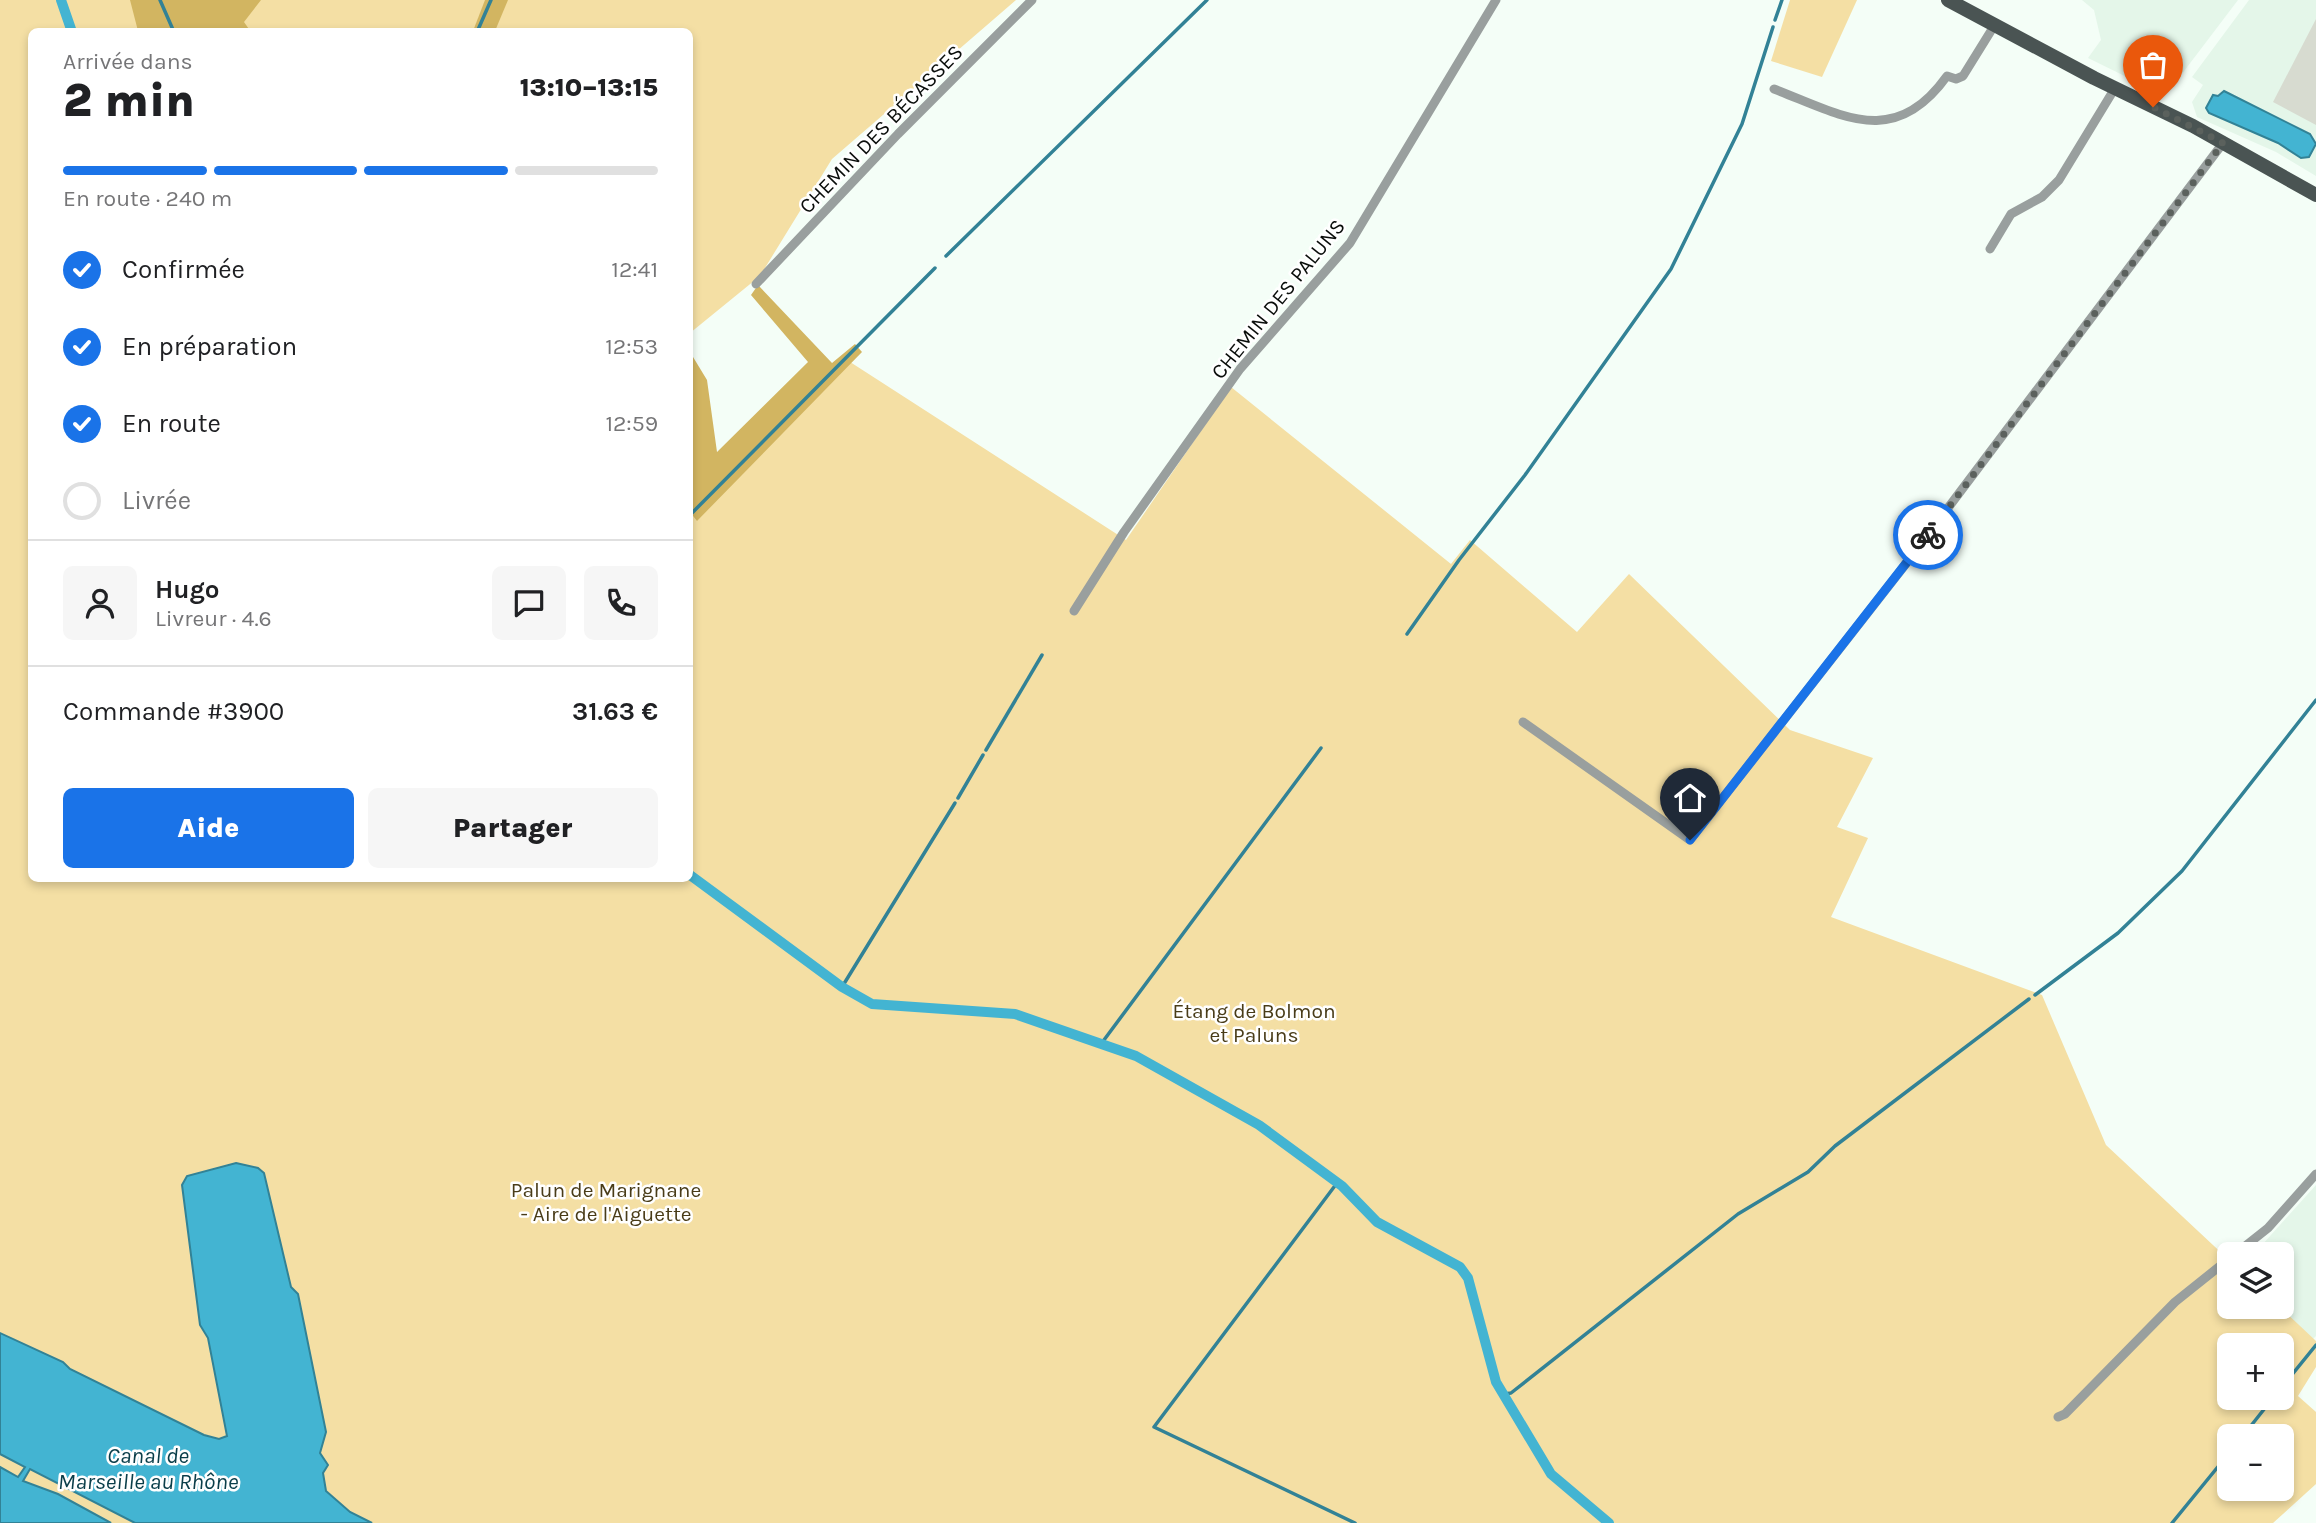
<!DOCTYPE html>
<html lang="fr">
<head>
<meta charset="utf-8">
<style>
  :root { --surface:#fff; --page:#f6f6f6; --text:#202124; --muted:#757577; --line:#e0e0e0; --accent:#1a73e8 }
  body { margin:0; font-family:Karla,sans-serif; background:var(--page); color:var(--text); height:100vh; display:flex; flex-direction:column; font-size:26px; white-space:nowrap }
  * { box-sizing:border-box; margin:0 }
  p { font-size:23px; color:var(--muted) }
  .icon { flex:none; width:38px; height:38px; fill:none; stroke:currentColor; stroke-width:2; stroke-linecap:round; stroke-linejoin:round }
  .map { position:relative; flex:1; overflow:hidden }
  .details { position:absolute; left:28px; top:28px; width:665px; height:854px; display:flex; flex-direction:column; background:var(--surface); border-radius:10px; box-shadow:0 4px 10px #0003 }
  .details>* { flex:none }
  .tools { position:absolute; left:2217px; top:1242px; display:grid; gap:14px }
  .tools a { display:grid; place-items:center; width:77px; height:77px; border-radius:10px; background:var(--surface); box-shadow:0 4px 10px #0003; font-size:35px }
  .pin { position:absolute; display:grid; place-items:center; width:60px; height:60px; color:#fff; margin:-72px -30px; border-radius:50% 50% 50% 0; rotate:-45deg; box-shadow:0 0 7px #0007 }
  .pin .icon { rotate:45deg }
  .courier { position:absolute; display:grid; place-items:center; width:70px; height:70px; margin:-35px; border:5px solid #1a73e8; border-radius:50%; background:#fff; color:#222; box-shadow:0 2px 9px #0007 }
  .summary em { font-style:normal; font-weight:800 }
  .summary div { display:flex; flex-direction:column-reverse }
  .summary { display:flex; align-items:center; justify-content:space-between; height:119px; padding:0 35px }
  h1 { font-size:46px; font-weight:800; line-height:52px }
  .bar { display:grid; grid-template-columns:repeat(4,1fr); gap:10px 7px; align-content:center; height:84px; padding:0 35px }
  .bar i { height:9px; border-radius:5px; background:var(--line) }
  .bar .on { background:var(--accent) }
  .bar p { grid-column:span 4 }
  .line { display:flex; align-items:center; gap:18px; padding:0 35px; border-top:2px solid var(--line) }
  .line div { flex:1 }
  .round { display:grid; place-items:center; flex:none; width:74px; height:74px; border-radius:10px; background:var(--page) }
  ol { padding:0 35px; list-style:none }
  li { display:flex; align-items:center; gap:21px; height:77px }
  li p { margin-inline-start:auto }
  li .icon { padding:7px; border-radius:50%; background:var(--accent); color:#fff; stroke-width:4 }
  li:last-child { color:var(--muted) }
  li i { width:38px; height:38px; border:4px solid var(--line); border-radius:50% }
  .primary-button { display:flex; gap:14px; margin-top:auto; padding:14px 35px }
  .primary-button a { flex:1; height:80px; border-radius:10px; background:var(--accent); color:#fff; font-size:28px; font-weight:800; line-height:80px; text-align:center }
  .primary-button a+a { background:var(--page); color:var(--text) }
  .map>svg:first-child { display:block }
  .built { fill:#e4f6e9 }
  .green { fill:#f4dfa4; fill-rule:evenodd }
  .forest { fill:#d2b561 }
  .water { fill:#43b4d2; stroke:#328296; stroke-width:2 }
  .lines { fill:none; stroke-linecap:round; stroke-linejoin:round }
  .stream { stroke:#328296; stroke-width:3.5 }
  .canal { stroke:#43b4d2; stroke-width:10 }
  .building { fill:#d7dbd0 }
  .street { stroke:#999f9e; stroke-width:9 }
  .primary { stroke:#4a5453; stroke-width:14 }
  .done { stroke:#5b615d; stroke-width:7; stroke-dasharray:0 12.6 }
  .route { stroke:#1a73e8; stroke-width:9 }
  .labels { text-anchor:middle; dominant-baseline:central; stroke-width:5; stroke-linejoin:round; paint-order:stroke }
  .street-label { font-size:21px; fill:#090d0a; stroke:#fff }
  .park-label { font-size:21px; fill:#493c18; stroke:#fff }
  .water-label { font-size:23px; font-style:italic; fill:#0a3e4a; stroke:#fff }
</style>
</head>
<body>
<div class="map">
<svg width="2316" height="1523" viewBox="0 0 2316 1523">
  <rect width="100%" height="100%" fill="#f4fef7"/>
  <g class="built">
    <polygon points="2082,0 2238,0 2175,83 2147,87 2088,58 2101,40 2094,10"/>
    <polygon points="2249,0 2316,0 2316,176 2276,152 2197,117 2192,102 2203,85 2192,77"/>
    <polygon points="2316,1185 2316,1336 2312,1340 2277,1307 2282,1307 2282,1255 2253,1255"/>
  </g>
  <g class="green">
    <path d="M0,0H1016L832,159L760,276L690,333V32H32V878H690V370L718,474L847,360L1126,540L1231,387L1451,564L1470,540L1577,632L1629,574L1790,730L1873,758L1837,827L1868,838L1831,917L2042,995L2106,1145L2229,1260L2230,1307H2280L2316,1341V1367L2298,1396L2316,1412V1484L2273,1523H0ZM2230,1346H2282V1398H2230ZM2230,1437H2282V1489H2230Z"/>
    <polygon points="1790,0 1857,0 1822,77 1771,61"/>
  </g>
  <g class="forest">
    <polygon points="130,0 261,0 244,22 251,32 138,31"/>
    <polygon points="485,0 508,0 495,31 473,31"/>
    <polygon points="758,285 832,363 855,344 862,352 697,521 690,512 690,352 707,380 717,452 808,362 751,295"/>
  </g>
  <g class="water">
    <polygon points="2224,91 2310,134 2316,144 2309,157 2301,158 2278,143 2209,113 2206,108 2213,95 2218,96"/>
    <polygon points="236,1163 258,1168 264,1173 291,1287 298,1294 326,1432 320,1453 328,1465 323,1473 326,1491 350,1512 372,1523 135,1523 30,1469 23,1481 58,1494 111,1523 0,1523 0,1467 18,1477 25,1467 0,1454 0,1333 63,1362 70,1369 204,1435 219,1439 227,1436 208,1338 200,1325 182,1185 187,1176"/>
  </g>
  <g class="lines">
    <g class="stream">
      <polyline points="160,0 174,32"/>
      <polyline points="1775,20 1782,0"/>
      <polyline points="477,32 491,0"/>
      <polyline points="946,256 1207,0"/>
      <polyline points="690,515 935,268"/>
      <polyline points="1407,634 1459,560 1525,475 1671,269 1742,124 1773,27"/>
      <polyline points="986,750 1042,655"/>
      <polyline points="958,798 983,755"/>
      <polyline points="842,987 955,803"/>
      <polyline points="2035,995 2118,933 2182,871 2316,700"/>
      <polyline points="1101,1044 1321,748"/>
      <polyline points="1337,1183 1154,1427 1355,1523"/>
      <polyline points="2282,1387 2316,1345"/>
      <polyline points="1504,1394 1511,1393 1738,1214 1808,1172 1835,1146 2029,999"/>
      <polyline points="2242,1437 2273,1398"/>
      <polyline points="2172,1523 2230,1452"/>
    </g>
    <g class="canal">
      <polyline points="61,0 72,32"/>
      <polyline points="690,875 842,987 872,1004 1015,1014 1136,1056 1259,1125 1342,1186 1377,1222 1460,1267 1468,1278 1496,1382 1551,1474 1609,1523"/>
    </g>
  </g>
  <polygon class="building" points="2316,19 2316,125 2273,102"/>
  <g class="lines">
    <g class="street">
      <path d="M1774,89C1842,115 1894,150 1947,76L1956,79L1963,76L1994,26"/>
      <polyline points="1990,249 2011,214 2042,197 2059,180 2115,88"/>
      <polyline points="756,284 898,134 1032,0"/>
      <polyline points="1074,611 1124,532 1240,369 1350,243 1496,0"/>
      <polyline points="1523,722 1690,840 1905,565 2223,143"/>
      <polyline points="2234,1255 2268,1228 2316,1174"/>
      <polyline points="2058,1417 2065,1414 2175,1302 2230,1258"/>
    </g>
    <polyline class="primary" points="1948,0 2094,78 2193,126 2316,195"/>
  </g>
  <g class="lines">
    <polyline class="done" points="1928,535 2223,143 2153,107"/>
    <polyline class="route" points="1690,840 1928,535"/>
  </g>
  <g class="labels">
    <g class="street-label">
      <text transform="translate(881 129) rotate(-46)">CHEMIN DES BÉCASSES</text>
      <text transform="translate(1278 299) rotate(-51)">CHEMIN DES PALUNS</text>
    </g>
    <g class="park-label">
      <text x="1254" y="1011">Étang de Bolmon<tspan x="1254" dy="24">et Paluns</tspan></text>
      <text x="606" y="1190">Palun de Marignane<tspan x="606" dy="24">- Aire de l'Aiguette</tspan></text>
    </g>
    <g class="water-label">
      <text x="148" y="1455">Canal de<tspan x="148" dy="26">Marseille au Rhône</tspan></text>
    </g>
  </g>
</svg>
<div class="tools">
<a><svg class="icon" aria-label="layers" viewBox="0 0 24 24"><path d="M12 4l9 5-9 5-9-5zM3 14l9 5 9-5"/></svg></a>
<a>+</a>
<a>−</a>
</div>
<div class="pin" style="left:2153px;top:107px;background:#ea580c"><svg class="icon" aria-label="bag" viewBox="0 0 24 24"><path d="M5 8h14l-1 12H6zM9 8a3 3 0 0 1 6 0"/></svg></div>
<div class="pin" style="left:1690px;top:840px;background:#1f2937"><svg class="icon" aria-label="home" viewBox="0 0 24 24"><path d="M3 11l9-7 9 7M6 9v11h12V9"/></svg></div>
<div class="courier" style="left:1928px;top:535px"><svg class="icon" aria-label="bike" viewBox="0 0 24 24"><circle cx="6" cy="16" r="4"/><circle cx="18" cy="16" r="4"/><path d="M6 16l4-8h5l3 8M10 8l3 8H6M13 5h3"/></svg></div>
<section class="details">
<div class="summary"><div><h1>2 min</h1><p>Arrivée dans</p></div><em>13:10–13:15</em></div>
<div class="bar"><i class="on"></i><i class="on"></i><i class="on"></i><i></i><p>En route · 240 m</p></div>
<ol>
<li><svg class="icon" aria-label="check" viewBox="0 0 24 24"><path d="M5 12l5 5 9-10"/></svg>Confirmée<p>12:41</p></li>
<li><svg class="icon" aria-label="check" viewBox="0 0 24 24"><path d="M5 12l5 5 9-10"/></svg>En préparation<p>12:53</p></li>
<li><svg class="icon" aria-label="check" viewBox="0 0 24 24"><path d="M5 12l5 5 9-10"/></svg>En route<p>12:59</p></li>
<li><i></i>Livrée</li>
</ol>
<div class="line" style="height:126px"><a class="round"><svg class="icon" aria-label="person" viewBox="0 0 24 24"><circle cx="12" cy="8" r="4"/><path d="M4 21q1-7 8-7t8 7"/></svg></a><div><b>Hugo</b><p>Livreur · 4.6</p></div><a class="round"><svg class="icon" aria-label="chat" viewBox="0 0 24 24"><path d="M4 5h16v11H9l-5 4z"/></svg></a><a class="round"><svg class="icon" aria-label="phone" viewBox="0 0 24 24"><path d="M5 4h4l2 5-3 2q2 4 5 5l2-3 5 2v4C11 20 4 13 5 4z"/></svg></a></div>
<div class="line" style="height:91px"><div>Commande #3900</div><b>31.63 €</b></div>
<div class="primary-button"><a>Aide</a><a>Partager</a></div>
</section>
</div>
</body>
</html>
